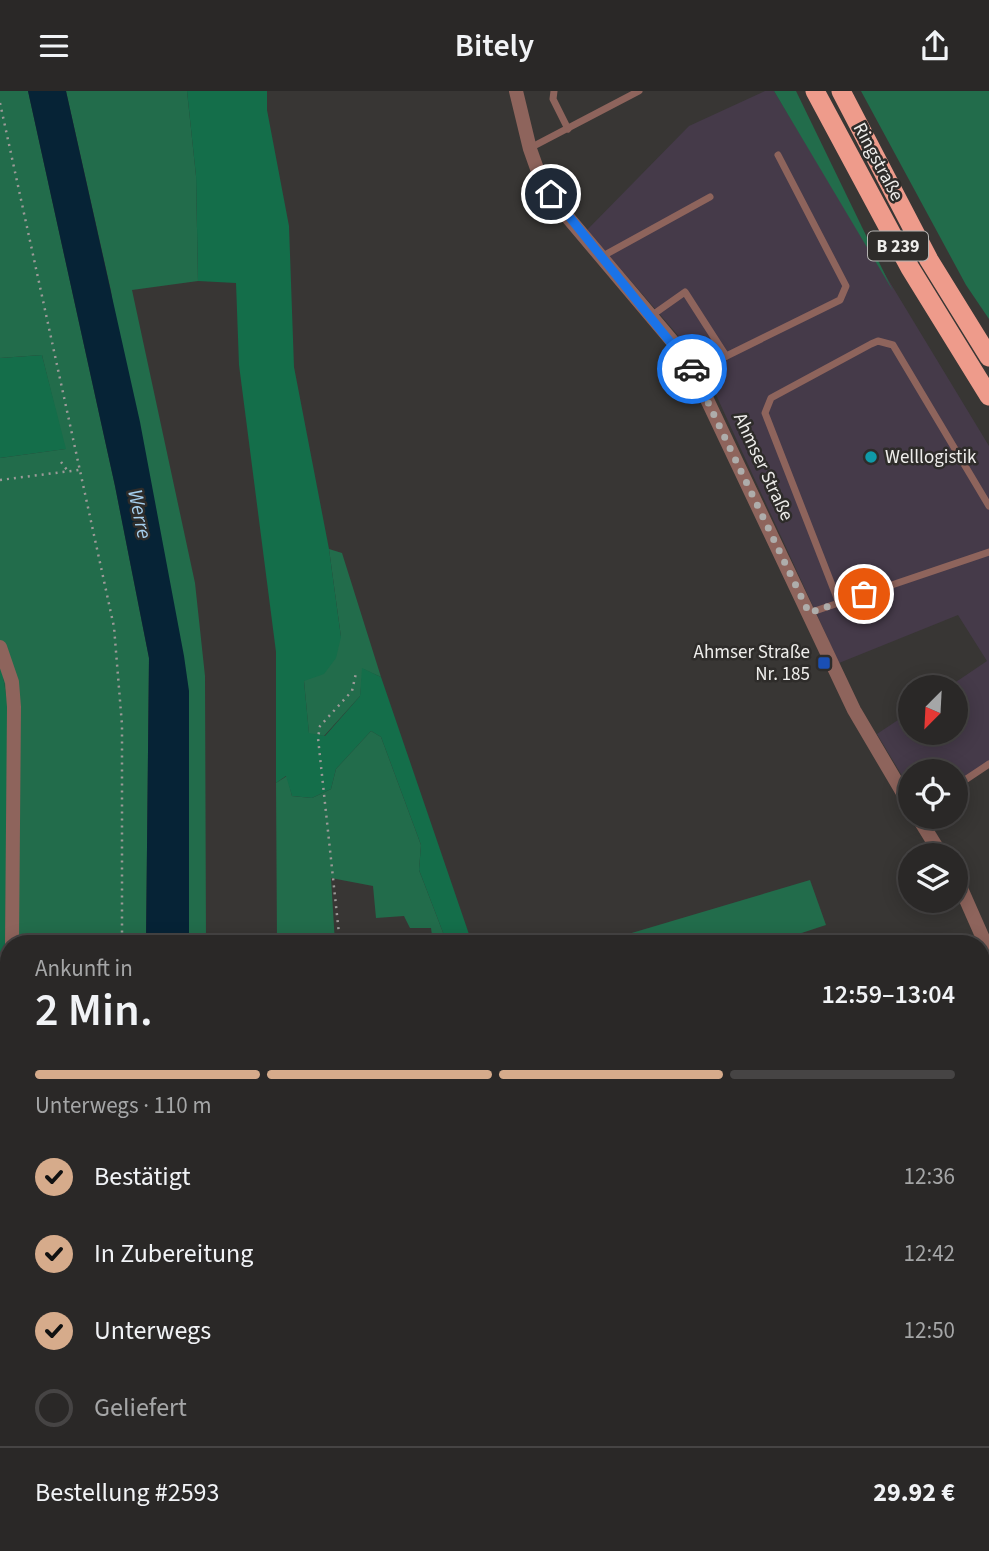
<!DOCTYPE html>
<html lang="de">
<head>
<meta charset="utf-8">
<style>
  :root { --surface:#2a2827; --page:#363433; --text:#f1f3f6; --muted:#a5a6a7; --line:#464444; --accent:#d6ab8b }
  body { margin:0; font-family:"Source Sans 3",sans-serif; background:var(--page); color:var(--text); height:100vh; display:flex; flex-direction:column; font-size:26px; white-space:nowrap }
  * { box-sizing:border-box; margin:0 }
  p { font-size:23px; color:var(--muted) }
  .icon { flex:none; width:38px; height:38px; fill:none; stroke:currentColor; stroke-width:2; stroke-linecap:round; stroke-linejoin:round }
  .map { position:relative; flex:1; overflow:hidden }
  .details { position:absolute; left:0px; top:844px; width:990px; height:618px; display:flex; flex-direction:column; background:var(--surface); border-radius:28px 28px 0 0; box-shadow:0 4px 18px #0003,0 0 0 2px var(--line) }
  .details>* { flex:none }
  .needle { width:46px; rotate:204deg }
  .controls { position:absolute; left:898px; top:584px; display:grid; gap:14px }
  .controls a { display:grid; place-items:center; width:70px; height:70px; border-radius:50%; background:var(--surface); box-shadow:0 4px 18px #0003,0 0 0 2px var(--line); font-size:35px }
  .pin { position:absolute; display:grid; place-items:center; width:60px; height:60px; color:#fff; margin:-30px; border:4px solid #fff; border-radius:50%; box-shadow:0 2px 7px #0007 }
  .courier { position:absolute; display:grid; place-items:center; width:70px; height:70px; margin:-35px; border:5px solid #1a73e8; border-radius:50%; background:#fff; color:#222; box-shadow:0 2px 9px #0007 }
  .summary em { font-style:normal; font-weight:600 }
  .summary div { display:flex; flex-direction:column-reverse }
  .summary { display:flex; align-items:center; justify-content:space-between; height:119px; padding:0 35px }
  h1 { font-size:46px; font-weight:600; line-height:52px }
  .bar { display:grid; grid-template-columns:repeat(4,1fr); gap:10px 7px; align-content:center; height:84px; padding:0 35px }
  .bar i { height:9px; border-radius:5px; background:var(--line) }
  .bar .active { background:var(--accent) }
  .bar p { grid-column:span 4 }
  .line { display:flex; align-items:center; gap:18px; padding:0 35px; border-top:2px solid var(--line) }
  .line div { flex:1 }
  ol { padding:0 35px; list-style:none }
  li { display:flex; align-items:center; gap:21px; height:77px }
  li p { margin-inline-start:auto }
  li .icon { padding:7px; border-radius:50%; background:var(--accent); color:#111; stroke-width:4 }
  li:last-child { color:var(--muted) }
  li i { width:38px; height:38px; border:4px solid var(--line); border-radius:50% }
  header { display:flex; justify-content:space-between; align-items:center; height:91px; padding:0 35px; background:var(--surface); font-size:32px; font-weight:600 }
  .map>svg:first-child { display:block }
  .industrial { fill:#453a49 }
  .green { fill:#226c4b }
  .forest { fill:#146e4a }
  .water { fill:#062336 }
  .lines { fill:none; stroke-linecap:round; stroke-linejoin:round }
  .stream { stroke:#062336; stroke-width:4.5 }
  .path { stroke:#9c9a98; stroke-width:2.5; stroke-dasharray:2 5; stroke-linecap:butt }
  .service { stroke:#8e645c; stroke-width:7 }
  .minor { stroke:#8e645c; stroke-width:14 }
  .tertiary { stroke:#8e645c; stroke-width:18 }
  .trunk { stroke:#ee9b8b; stroke-width:19 }
  .done { stroke:#aeadab; stroke-width:7; stroke-dasharray:0 12.6 }
  .route { stroke:#1a73e8; stroke-width:9 }
  .culture-dot { fill:#0f9aa8; stroke:#2e2c2a; stroke-width:2.5 }
  .transit-dot { fill:#1a4fb4; stroke:#2e2c2a; stroke-width:2.5 }
  .labels { text-anchor:middle; dominant-baseline:central; stroke-width:5; stroke-linejoin:round; paint-order:stroke }
  .shield { fill:#2e2c2a; stroke:#b4b3b1; stroke-width:2 }
  .shield-label { font-size:18px; font-weight:bold; fill:#eeedeb }
  .street-label { font-size:19px; fill:#eeedeb; stroke:#2e2c2a }
  .poi-label { font-size:19px; fill:#eeedeb; stroke:#2e2c2a; text-anchor:start }
  .water-label { font-size:21px; font-style:italic; fill:#a6cfee; stroke:#2e2c2a }
</style>
</head>
<body>
<header><svg class="icon" aria-label="menu" viewBox="0 0 24 24"><path d="M4 6h16M4 12h16M4 18h16"/></svg>Bitely<svg class="icon" aria-label="share" viewBox="0 0 24 24"><path d="M12 15V3M7 8l5-5 5 5M5 13v7h14v-7"/></svg></header>
<div class="map">
<svg width="989" height="1460" viewBox="0 0 989 1460">
  <rect width="100%" height="100%" fill="#383634"/>
  <polygon class="industrial" points="765,0 774,0 989,355 989,676 956,698 956,681 910,681 910,698 877,643 910,621 910,642 956,642 956,597 947,597 987,570 958,524 839,572 701,271 587,139 689,35"/>
  <g class="green">
    <polygon points="0,0 28,0 115,395 149,567 146,852 9,852 9,1452 178,1452 182,1460 0,1460 0,900 5,888 8,615 0,567 0,367 65,358 42,264 0,267"/>
    <polygon points="66,0 187,0 196,85 198,190 132,199 195,492 205,585 206,852 189,852 187,739 111,200"/>
    <polygon points="774,0 796,0 893,200"/>
    <polygon points="861,0 989,0 989,228 966,194"/>
    <polygon points="329,458 342,462 381,586 363,578 360,605 324,645 309,643 304,590 341,546"/>
    <polygon points="371,640 381,646 421,754 419,779 447,852 433,852 431,837 410,837 404,825 376,827 373,795 331,787 335,852 277,852 276,692 287,685 292,705 312,707 331,698 336,678"/>
    <polygon points="810,789 826,834 771,852 598,852"/>
    <polygon points="226,1453 312,1453 313,1460 229,1460"/>
  </g>
  <g class="forest">
    <polygon points="187,0 267,0 267,19 289,135 294,276 329,458 341,546 336,567 324,583 304,590 309,642 325,645 360,605 362,577 381,586 472,852 447,852 419,779 421,754 381,646 371,640 336,678 331,698 312,707 292,705 286,685 276,692 276,561 239,274 236,192 198,190 196,85"/>
    <polygon points="42,264 66,358 0,367 0,267"/>
    <polygon points="0,567 8,615 5,888 0,900"/>
  </g>
  <g class="water">
    <polygon points="28,0 66,0 140,331 184,565 189,600 189,852 146,852 149,567 115,395"/>
    <polygon points="178,1453 226,1453 229,1460 182,1460"/>
  </g>
  <g class="lines">
    <polyline class="stream" points="982,945 989,943"/>
    <g class="path">
      <polyline points="0,12 114,536 122,634 122,852"/>
      <polyline points="61,371 67,379"/>
      <polyline points="0,389 79,379"/>
      <polyline points="340,852 318,647 320,635 352,600 356,582"/>
      <polyline points="0,1205 9,1205"/>
      <polyline points="116,1452 119,1460"/>
      <polyline points="150,1452 152,1460"/>
    </g>
    <g class="service">
      <polyline points="554,0 553,8 568,38"/>
      <polyline points="530,57 639,0"/>
      <polyline points="601,166 710,106"/>
      <polyline points="651,225 685,201 726,265"/>
      <polyline points="694,281 840,209 846,195 778,64"/>
      <polyline points="839,512 765,322 771,307 871,253 878,250 893,254 989,415"/>
      <polyline points="809,522 989,461"/>
      <polyline points="956,695 989,673"/>
    </g>
    <g class="minor">
      <polyline points="516,0 530,58 541,89 560,117 678,257 694,281 854,619 910,714"/>
      <polyline points="0,556 12,591 14,616 12,852"/>
      <polyline points="918,726 942,765"/>
      <polyline points="956,786 989,861"/>
      <polyline points="0,912 9,898"/>
      <polyline points="0,951 9,948"/>
    </g>
    <g class="tertiary">
      <polyline points="982,1397 989,1384"/>
      <polyline points="948,1460 952,1452"/>
    </g>
    <g class="trunk">
      <polyline points="815,0 910,177 989,305"/>
      <polyline points="841,0 929,169 989,266"/>
    </g>
  </g>
  <g class="lines">
    <polyline class="done" points="692,278 809,522 864,503"/>
    <polyline class="route" points="551,103 692,278"/>
  </g>
  <circle class="culture-dot" cx="871" cy="366" r="7"/>
  <rect class="transit-dot" x="817" y="565" width="14" height="14" rx="3.5"/>
  <g class="labels">
    <rect class="shield" x="868" y="140.5" width="60" height="29" rx="5"/>
    <g class="shield-label">
      <text x="898" y="155">B 239</text>
    </g>
    <g class="street-label">
      <text transform="translate(878 71) rotate(62)">Ringstraße</text>
      <text transform="translate(763 376) rotate(65)">Ahmser Straße</text>
    </g>
    <g class="poi-label">
      <text x="885" y="366">Welllogistik</text>
      <text x="810" y="561" text-anchor="end">Ahmser Straße<tspan x="810" dy="22">Nr. 185</tspan></text>
    </g>
    <g class="water-label">
      <text transform="translate(140 423) rotate(78)">Werre</text>
    </g>
  </g>
</svg>
<div class="controls">
<a><svg class="needle" viewBox="-14 -14 28 28"><path d="M0-13l5 13h-10z" fill="#e53935"/><path d="M0 13l5-13h-10z" fill="#a5a6a7"/></svg></a>
<a><svg class="icon" aria-label="locate" viewBox="0 0 24 24"><circle cx="12" cy="12" r="6"/><path d="M12 2v4M12 18v4M2 12h4M18 12h4"/></svg></a>
<a><svg class="icon" aria-label="layers" viewBox="0 0 24 24"><path d="M12 4l9 5-9 5-9-5zM3 14l9 5 9-5"/></svg></a>
</div>
<div class="pin" style="left:864px;top:503px;background:#ea580c"><svg class="icon" aria-label="bag" viewBox="0 0 24 24"><path d="M5 8h14l-1 12H6zM9 8a3 3 0 0 1 6 0"/></svg></div>
<div class="pin" style="left:551px;top:103px;background:#1f2937"><svg class="icon" aria-label="home" viewBox="0 0 24 24"><path d="M3 11l9-7 9 7M6 9v11h12V9"/></svg></div>
<div class="courier" style="left:692px;top:278px"><svg class="icon" aria-label="car" viewBox="0 0 24 24"><path d="M5 17H2v-5l4-1 3-4h7l3 4 3 1v5h-3M9 17h6M6 11h13"/><circle cx="7" cy="17" r="2"/><circle cx="17" cy="17" r="2"/></svg></div>
<section class="details">
<div class="summary"><div><h1>2 Min.</h1><p>Ankunft in</p></div><em>12:59–13:04</em></div>
<div class="bar"><i class="active"></i><i class="active"></i><i class="active"></i><i></i><p>Unterwegs · 110 m</p></div>
<ol>
<li><svg class="icon" aria-label="check" viewBox="0 0 24 24"><path d="M5 12l5 5 9-10"/></svg>Bestätigt<p>12:36</p></li>
<li><svg class="icon" aria-label="check" viewBox="0 0 24 24"><path d="M5 12l5 5 9-10"/></svg>In Zubereitung<p>12:42</p></li>
<li><svg class="icon" aria-label="check" viewBox="0 0 24 24"><path d="M5 12l5 5 9-10"/></svg>Unterwegs<p>12:50</p></li>
<li><i></i>Geliefert</li>
</ol>
<div class="line" style="height:91px"><div>Bestellung #2593</div><b>29.92 €</b></div>
</section>
</div>
</body>
</html>
